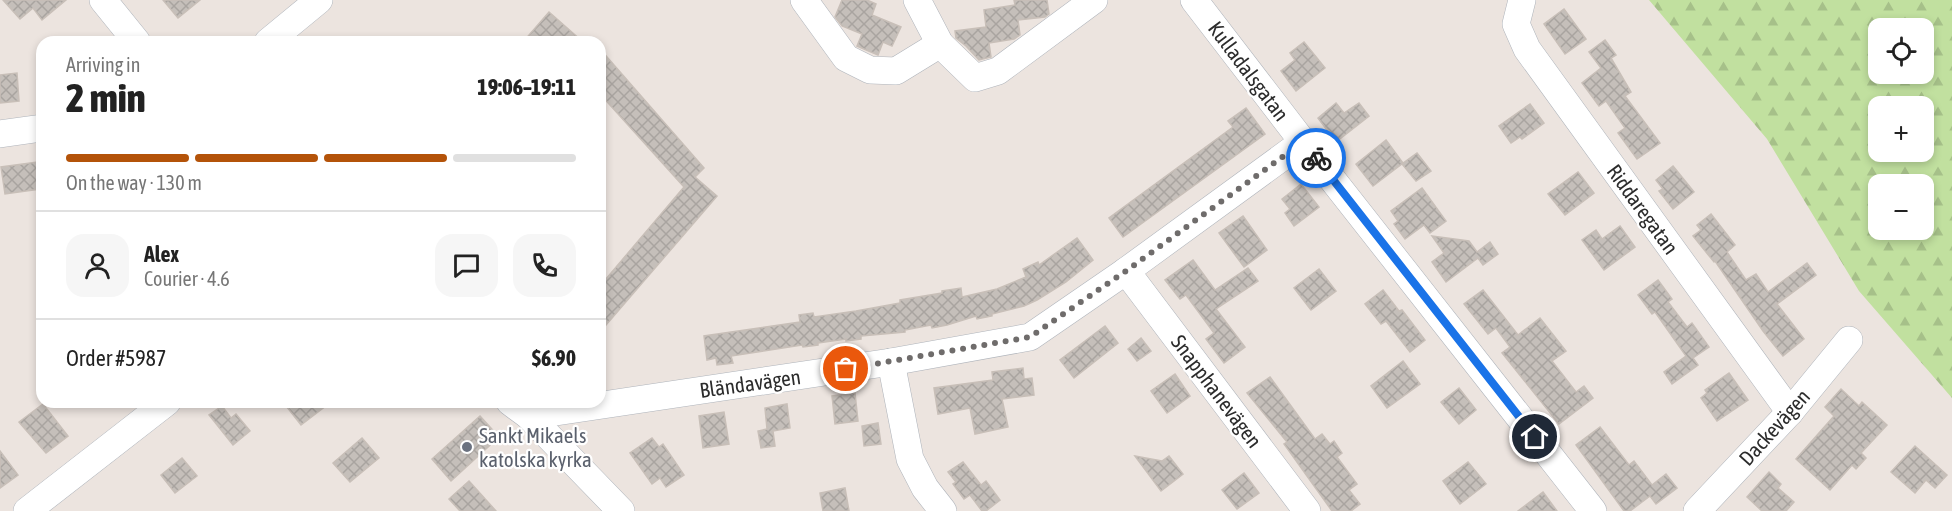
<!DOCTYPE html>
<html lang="en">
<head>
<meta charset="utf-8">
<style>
  :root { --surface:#fff; --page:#f6f6f6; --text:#222; --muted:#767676; --line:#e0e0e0; --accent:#b45309 }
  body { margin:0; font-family:"Asap Condensed",sans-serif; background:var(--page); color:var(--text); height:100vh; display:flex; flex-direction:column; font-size:22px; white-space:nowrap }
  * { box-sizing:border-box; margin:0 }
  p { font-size:20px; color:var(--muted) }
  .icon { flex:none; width:33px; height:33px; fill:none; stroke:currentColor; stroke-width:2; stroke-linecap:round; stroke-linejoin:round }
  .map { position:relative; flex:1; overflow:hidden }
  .sheet { position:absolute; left:36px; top:36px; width:570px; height:372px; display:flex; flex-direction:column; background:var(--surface); border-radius:18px; box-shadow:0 3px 9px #0003 }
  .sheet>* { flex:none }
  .tools { position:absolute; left:1868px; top:18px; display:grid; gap:12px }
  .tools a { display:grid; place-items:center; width:66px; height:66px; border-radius:12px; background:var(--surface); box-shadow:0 3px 9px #0003; font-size:30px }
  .pin { position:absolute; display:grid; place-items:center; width:51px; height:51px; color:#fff; margin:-26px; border:3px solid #fff; border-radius:50%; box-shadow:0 2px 6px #0007 }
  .courier { position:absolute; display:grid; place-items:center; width:60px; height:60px; margin:-30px; border:4px solid #1a73e8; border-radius:50%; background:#fff; color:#222; box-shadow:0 2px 8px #0007 }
  .head em { font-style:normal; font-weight:800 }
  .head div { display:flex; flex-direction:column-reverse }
  .head { display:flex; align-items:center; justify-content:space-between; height:102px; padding:0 30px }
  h1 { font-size:39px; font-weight:800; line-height:45px }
  .bar { display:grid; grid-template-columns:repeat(4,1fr); gap:9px 6px; align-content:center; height:72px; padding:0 30px }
  .bar i { height:8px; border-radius:4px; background:var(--line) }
  .bar .on { background:var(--accent) }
  .bar p { grid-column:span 4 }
  .line { display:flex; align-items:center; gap:15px; padding:0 30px; border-top:2px solid var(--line) }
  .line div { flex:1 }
  .round { display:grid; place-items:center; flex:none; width:63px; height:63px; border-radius:18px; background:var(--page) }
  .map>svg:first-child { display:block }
  .forest { fill:url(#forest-firs); fill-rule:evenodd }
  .building { fill:url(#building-cross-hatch); stroke:#c8bfb8; stroke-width:1.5 }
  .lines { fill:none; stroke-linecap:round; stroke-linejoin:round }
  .minor-casing { stroke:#afb4bb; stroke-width:28 }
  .minor { stroke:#fff; stroke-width:27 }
  .done { stroke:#6f6c6b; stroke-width:6; stroke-dasharray:0 10.8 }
  .route { stroke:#1a73e8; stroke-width:8 }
  .worship-dot { fill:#6b7280; stroke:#fff; stroke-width:2 }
  .labels { text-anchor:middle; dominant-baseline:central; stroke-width:4.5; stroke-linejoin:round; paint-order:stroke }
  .street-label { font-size:21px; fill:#2c2c2c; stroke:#fff }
  .worship-label { font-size:21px; fill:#5b616d; stroke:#fff; text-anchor:start }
</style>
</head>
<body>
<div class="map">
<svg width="1952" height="511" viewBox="0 0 1952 511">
  <defs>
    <pattern id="forest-firs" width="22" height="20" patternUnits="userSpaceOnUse" patternTransform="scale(1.5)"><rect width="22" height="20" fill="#c1e09f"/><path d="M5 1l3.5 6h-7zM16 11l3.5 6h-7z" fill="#a6c089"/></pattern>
    <pattern id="building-cross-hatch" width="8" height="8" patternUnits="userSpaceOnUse" patternTransform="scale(1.5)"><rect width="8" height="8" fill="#c5bfba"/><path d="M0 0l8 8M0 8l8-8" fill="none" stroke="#a9a4a0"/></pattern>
  </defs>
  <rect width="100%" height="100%" fill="#ece4df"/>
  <path class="forest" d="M1649,0H1952V398L1859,291L1767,139ZM1878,28H1923V74H1878ZM1878,106H1923V152H1878ZM1878,184H1923V230H1878Z"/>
  <g class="building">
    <polygon points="3,0 66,0 42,20 33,8 20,19"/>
    <polygon points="163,0 200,0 178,18"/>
    <polygon points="842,0 867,0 876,4 872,15 901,27 892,46 883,42 878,55 857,46 862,34 842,26 835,17"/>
    <polygon points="1014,0 1047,0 1049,14 1045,17 1018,20 1020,35 1014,39 989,43 991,57 979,60 966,46 956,38 955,31 986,27 984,10 1015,5"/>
    <polygon points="1564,9 1586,39 1565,54 1544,24"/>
    <polygon points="549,12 583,42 523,42"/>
    <polygon points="1605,40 1616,55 1611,58 1631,92 1625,96 1660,143 1637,159 1618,133 1625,128 1606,101 1599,106 1582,83 1601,68 1589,52"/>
    <polygon points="1304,42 1325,68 1296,91 1281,71 1295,60 1290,53"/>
    <polygon points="600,49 704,168 695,177 717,196 600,332 600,286 684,187 600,94"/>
    <polygon points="17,73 19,101 0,103 0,75"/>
    <polygon points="1336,103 1344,113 1359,103 1369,116 1336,142 1318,118"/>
    <polygon points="1530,104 1544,123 1522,139 1520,137 1511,143 1499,126"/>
    <polygon points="1246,108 1265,134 1123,237 1109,218 1233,127 1228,121"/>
    <polygon points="1386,140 1403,163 1373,186 1356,164"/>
    <polygon points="1417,153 1431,171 1416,181 1402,164"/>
    <polygon points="37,162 40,189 5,194 1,167"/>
    <polygon points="1673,166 1694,192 1673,209 1659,191 1663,189 1656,180"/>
    <polygon points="1578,172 1594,193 1565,215 1548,194"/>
    <polygon points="1301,184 1319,207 1294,226 1285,213 1290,209 1282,199"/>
    <polygon points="1422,188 1446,221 1430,233 1424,225 1405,239 1394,224 1398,221 1391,211"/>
    <polygon points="1711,214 1735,245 1727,252 1746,280 1756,274 1768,292 1807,263 1816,275 1777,304 1804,339 1783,356 1763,331 1715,261 1714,262 1693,236 1701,230 1697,225"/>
    <polygon points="1243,216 1267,250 1244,267 1219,233"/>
    <polygon points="1620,226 1635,247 1604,270 1582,240 1596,230 1602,239"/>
    <polygon points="1432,236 1469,241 1477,252 1490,242 1498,254 1483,265 1478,258 1446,282 1432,262 1444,253"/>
    <polygon points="1077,238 1093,260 1066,282 1037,300 1024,306 992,314 992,316 977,319 976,316 947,325 932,328 931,325 905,330 905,332 861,336 861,339 846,341 846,339 818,343 818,345 803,347 802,345 731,356 733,363 717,365 716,358 707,360 704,336 800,322 799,315 813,313 814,317 856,311 900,303 900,300 942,293 942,291 961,288 962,297 997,289 1026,277 1023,269 1038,262 1039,265"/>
    <polygon points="1193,260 1215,290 1248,268 1258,281 1216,309 1245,347 1224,363 1206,339 1214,333 1186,295 1180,299 1165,280"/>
    <polygon points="1319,269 1336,291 1311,310 1294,288"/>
    <polygon points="1658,280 1672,299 1668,302 1687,327 1692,323 1709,347 1693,358 1698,365 1672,384 1664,372 1686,356 1655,312 1652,314 1638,295"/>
    <polygon points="1383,290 1399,311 1402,310 1425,340 1410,352 1386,321 1381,324 1365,304"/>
    <polygon points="1483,290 1518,335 1540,318 1566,351 1552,361 1576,392 1584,386 1593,398 1559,424 1502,353 1510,347 1496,328 1488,334 1464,304"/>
    <polygon points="1105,326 1118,343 1074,378 1060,360"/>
    <polygon points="1141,338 1151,351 1137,361 1128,349"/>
    <polygon points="1403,361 1420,384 1387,408 1371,386"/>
    <polygon points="1023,368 1024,379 1032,378 1034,395 1002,399 1008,427 975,434 970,408 938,414 934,388 993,380 992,372"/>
    <polygon points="1729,373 1748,400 1717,421 1701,398 1707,393 1705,390"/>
    <polygon points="1175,374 1190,396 1167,413 1151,391"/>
    <polygon points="1270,377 1315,439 1322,434 1330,444 1334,441 1342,453 1337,457 1357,484 1349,490 1360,504 1351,511 1332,511 1284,444 1287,442 1247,393"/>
    <polygon points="1459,388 1476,410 1459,424 1441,402"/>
    <polygon points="1841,389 1859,406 1862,402 1887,425 1861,453 1866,458 1856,469 1852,465 1830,490 1796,459 1834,416 1825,407"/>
    <polygon points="855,393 858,421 835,424 832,396"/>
    <polygon points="283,402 331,402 301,425"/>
    <polygon points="43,404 68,436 46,453 19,422"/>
    <polygon points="787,404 790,428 773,431 775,446 761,448 758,431 767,429 765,408"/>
    <polygon points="222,406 231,418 236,414 250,431 233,445 209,415"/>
    <polygon points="724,412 729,444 703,448 699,416"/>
    <polygon points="480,416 499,437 451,481 432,459"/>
    <polygon points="878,423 881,444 864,446 862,426"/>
    <polygon points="1600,427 1629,465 1634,461 1652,485 1666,474 1677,488 1656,504 1650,496 1630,511 1624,511 1576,445"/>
    <polygon points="362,438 379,458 350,482 333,463"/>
    <polygon points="652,438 659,447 663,444 684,475 666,487 660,478 652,484 630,453"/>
    <polygon points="1915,446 1947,475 1935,488 1926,480 1915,493 1891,472"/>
    <polygon points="0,451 18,475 0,488"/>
    <polygon points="1135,456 1162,461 1169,456 1183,474 1161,491"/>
    <polygon points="182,458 197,476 175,493 161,475"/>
    <polygon points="963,462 981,485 986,481 1000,500 986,511 982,511 970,495 964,499 953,484 956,482 948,472"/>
    <polygon points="1468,462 1486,484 1460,504 1443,481"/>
    <polygon points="1769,472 1781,484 1778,488 1794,502 1786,511 1762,511 1747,497"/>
    <polygon points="1244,473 1259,493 1237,509 1222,490"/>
    <polygon points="469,481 496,511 460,511 449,499"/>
    <polygon points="845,488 849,511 823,511 820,493"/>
    <polygon points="1543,492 1557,511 1518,511"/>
  </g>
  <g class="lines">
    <defs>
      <g id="minor">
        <polyline points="103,0 137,42"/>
        <polyline points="804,0 846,58 870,70 896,71 940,44"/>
        <polyline points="917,0 940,44 975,78 998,71 1094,0"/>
        <polyline points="1194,0 1303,142 1593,511"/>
        <polyline points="1522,0 1516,24 1527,49 1790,412"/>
        <polyline points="268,42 319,0"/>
        <polyline points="0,134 42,128"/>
        <polyline points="1126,271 1307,511"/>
        <polyline points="891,362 910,459 925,488 943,511"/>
        <polyline points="510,402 529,416 621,511"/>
        <polyline points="529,416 891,362 1030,337 1126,271 1303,142"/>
        <polyline points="27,511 167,402"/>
        <polyline points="1697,511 1790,412 1849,340"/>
      </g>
    </defs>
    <use href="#minor" class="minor-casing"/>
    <use href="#minor" class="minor"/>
  </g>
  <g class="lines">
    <polyline class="done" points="846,369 1030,337 1126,271 1303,142 1316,158"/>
    <polyline class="route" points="1316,158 1535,437"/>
  </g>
  <circle class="worship-dot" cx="467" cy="447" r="6"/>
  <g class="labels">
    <g class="street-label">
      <text transform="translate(1249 71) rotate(53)">Kulladalsgatan</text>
      <text transform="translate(1643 209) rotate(54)">Riddaregatan</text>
      <text transform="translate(750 383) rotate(-8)">Bländavägen</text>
      <text transform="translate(1217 391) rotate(53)">Snapphanevägen</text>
      <text transform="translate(1774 427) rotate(-48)">Dackevägen</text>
    </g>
    <g class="worship-label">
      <text x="479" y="435">Sankt Mikaels<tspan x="479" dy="24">katolska kyrka</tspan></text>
    </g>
  </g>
</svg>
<div class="tools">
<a><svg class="icon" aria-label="locate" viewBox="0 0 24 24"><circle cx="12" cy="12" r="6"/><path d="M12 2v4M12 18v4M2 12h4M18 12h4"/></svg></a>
<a>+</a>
<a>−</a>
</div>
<div class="pin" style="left:846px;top:369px;background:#ea580c"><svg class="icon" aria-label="bag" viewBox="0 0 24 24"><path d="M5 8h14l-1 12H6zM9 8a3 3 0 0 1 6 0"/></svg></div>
<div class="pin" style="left:1535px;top:437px;background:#1f2937"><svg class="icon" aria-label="home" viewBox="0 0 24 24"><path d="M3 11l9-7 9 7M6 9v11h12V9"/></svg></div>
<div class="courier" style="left:1316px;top:158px"><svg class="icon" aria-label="bike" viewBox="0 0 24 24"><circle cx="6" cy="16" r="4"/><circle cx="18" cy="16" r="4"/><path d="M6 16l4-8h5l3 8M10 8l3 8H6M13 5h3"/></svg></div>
<section class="sheet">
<div class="head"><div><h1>2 min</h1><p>Arriving in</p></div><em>19:06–19:11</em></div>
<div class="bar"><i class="on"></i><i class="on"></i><i class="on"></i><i></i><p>On the way · 130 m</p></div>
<div class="line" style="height:108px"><a class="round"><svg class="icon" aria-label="person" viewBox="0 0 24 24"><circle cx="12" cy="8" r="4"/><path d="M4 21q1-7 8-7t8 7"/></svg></a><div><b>Alex</b><p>Courier · 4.6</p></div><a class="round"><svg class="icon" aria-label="chat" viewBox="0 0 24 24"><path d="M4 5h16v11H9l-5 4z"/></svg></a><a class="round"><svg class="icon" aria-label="phone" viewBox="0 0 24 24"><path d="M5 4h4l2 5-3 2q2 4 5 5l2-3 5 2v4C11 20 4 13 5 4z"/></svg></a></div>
<div class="line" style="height:78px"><div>Order #5987</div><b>$6.90</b></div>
</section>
</div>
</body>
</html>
